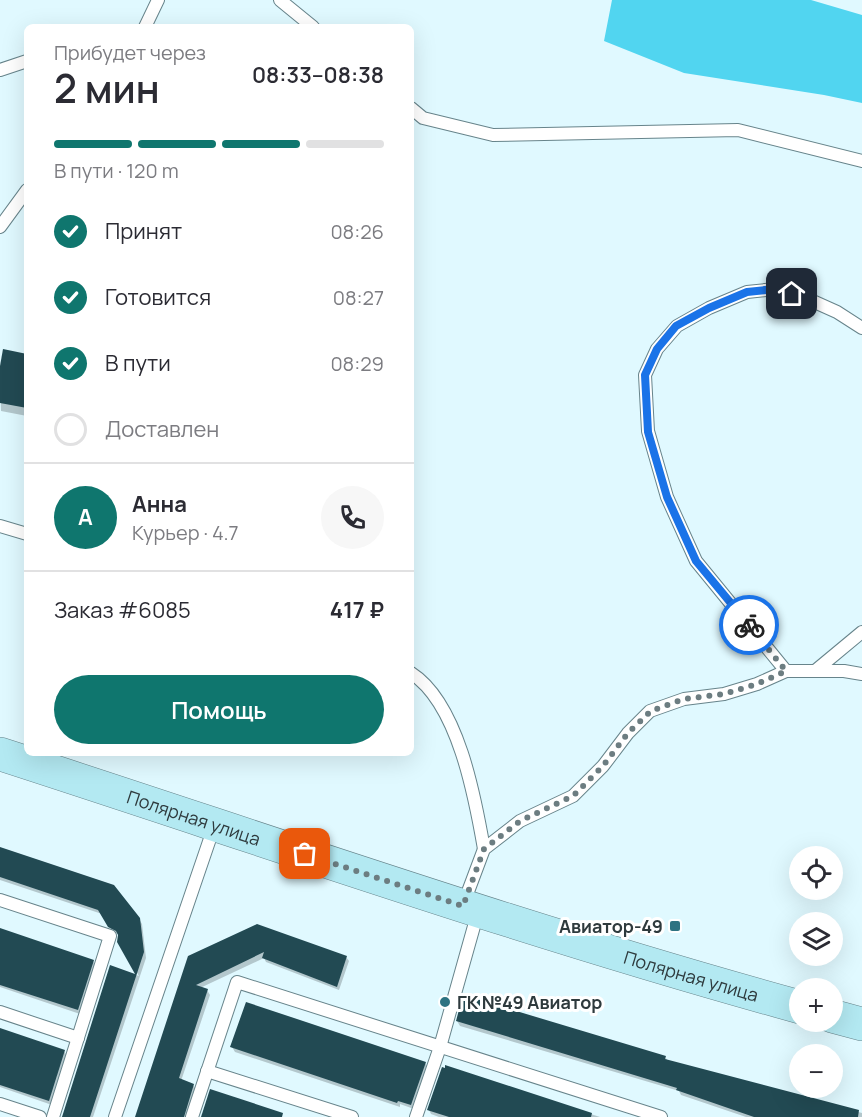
<!DOCTYPE html>
<html lang="ru">
<head>
<meta charset="utf-8">
<style>
  :root { --surface:#fff; --page:#f7f7f7; --text:#2b2b33; --muted:#7c7c81; --line:#e1e1e2; --accent:#0f766e }
  body { margin:0; font-family:Manrope,sans-serif; background:var(--page); color:var(--text); height:100vh; display:flex; flex-direction:column; font-size:22px; white-space:nowrap }
  * { box-sizing:border-box; margin:0 }
  p { font-size:20px; color:var(--muted) }
  .icon { flex:none; width:33px; height:33px; fill:none; stroke:currentColor; stroke-width:2; stroke-linecap:round; stroke-linejoin:round }
  .map { position:relative; flex:1; overflow:hidden }
  .sheet { position:absolute; left:24px; top:24px; width:390px; height:732px; display:flex; flex-direction:column; background:var(--surface); border-radius:9px; box-shadow:0 6px 24px #0002 }
  .sheet>* { flex:none }
  .tools { position:absolute; left:789px; top:846px; display:grid; gap:12px }
  .tools a { display:grid; place-items:center; width:54px; height:54px; border-radius:50%; background:var(--surface); box-shadow:0 6px 24px #0002; font-size:30px }
  .pin { position:absolute; display:grid; place-items:center; width:51px; height:51px; color:#fff; margin:-26px; border-radius:12px; box-shadow:0 3px 9px #0006 }
  .courier { position:absolute; display:grid; place-items:center; width:60px; height:60px; margin:-30px; border:4px solid #1a73e8; border-radius:50%; background:#fff; color:#222; box-shadow:0 2px 8px #0007 }
  .summary em { font-style:normal; font-weight:600 }
  .summary div { display:flex; flex-direction:column-reverse }
  .summary { display:flex; align-items:center; justify-content:space-between; height:102px; padding:0 30px }
  h1 { font-size:39px; font-weight:600; line-height:45px }
  .bar { display:grid; grid-template-columns:repeat(4,1fr); gap:9px 6px; align-content:center; height:72px; padding:0 30px }
  .bar i { height:8px; border-radius:4px; background:var(--line) }
  .bar .active { background:var(--accent) }
  .bar p { grid-column:span 4 }
  .line { display:flex; align-items:center; gap:15px; padding:0 30px; border-top:2px solid var(--line) }
  .line div { flex:1 }
  .round { display:grid; place-items:center; flex:none; width:63px; height:63px; border-radius:32px; background:var(--page) }
  ol { padding:0 30px; list-style:none }
  li { display:flex; align-items:center; gap:18px; height:66px }
  li p { margin-inline-start:auto }
  li .icon { padding:6px; border-radius:50%; background:var(--accent); color:#fff; stroke-width:4 }
  li:last-child { color:var(--muted) }
  li i { width:33px; height:33px; border:3px solid var(--line); border-radius:50% }
  .primary-button { display:flex; gap:12px; margin-top:auto; padding:12px 30px }
  .primary-button a { flex:1; height:69px; border-radius:36px; background:var(--accent); color:#fff; font-size:24px; font-weight:600; line-height:69px; text-align:center }
  .map>svg:first-child { display:block }
  .water { fill:#51d5f0 }
  .shadow { fill:#0003 }
  .building { fill:#224a53 }
  .lines { fill:none; stroke-linecap:round; stroke-linejoin:round }
  .service-casing { stroke:#67848b; stroke-width:14 }
  .secondary-casing { stroke:#67848b; stroke-width:34 }
  .service { stroke:#fff; stroke-width:12 }
  .secondary { stroke:#b3e9f2; stroke-width:33 }
  .done { stroke:#6c7d81; stroke-width:6; stroke-dasharray:0 10.8 }
  .route { stroke:#1a73e8; stroke-width:8 }
  .poi-dot { fill:#2e7382; stroke:#fff; stroke-width:2 }
  .labels { text-anchor:middle; dominant-baseline:central; stroke-width:6; stroke-linejoin:round; paint-order:stroke }
  .street-label { font-size:18px; fill:#2e3a3d; stroke:#fff }
  .poi-label { font-size:18px; font-weight:bold; fill:#2e3a3d; stroke:#fff; text-anchor:end }
</style>
</head>
<body>
<div class="map">
<svg width="862" height="1117" viewBox="0 0 862 1117">
  <rect width="100%" height="100%" fill="#e0f9ff"/>
  <polygon class="water" points="612,0 811,0 862,15 862,103 824,95 684,73 604,41"/>
  <g class="shadow">
    <polygon points="27,355 27,416 1,411 0,375"/>
    <polygon points="0,849 139,919 142,924 146,958 93,1117 63,1117 111,967 139,976 118,942 120,935 112,931 102,914 0,880"/>
    <polygon points="257,926 346,957 349,961 339,990 266,962 264,958 200,988 207,990 210,995 181,1081 193,1085 196,1089 187,1117 137,1117 189,957"/>
    <polygon points="0,930 93,961 95,965 80,1014 0,987"/>
    <polygon points="457,1021 665,1057 668,1061 862,1113 862,1117 746,1117 681,1095 679,1091 460,1026"/>
    <polygon points="0,1030 64,1051 67,1056 52,1105 0,1087"/>
    <polygon points="232,1047 425,1063 428,1067 414,1109 400,1104 400,1107 235,1052"/>
    <polygon points="446,1067 600,1117 439,1117 431,1114 429,1110"/>
  </g>
  <g class="building">
    <polygon points="3,349 27,354 27,408 0,403 0,366"/>
    <polygon points="0,847 114,885 140,918 144,952 90,1117 62,1117 110,965 135,974 117,942 118,935 116,931 108,927 98,910 0,877"/>
    <polygon points="257,924 347,956 337,987 262,958 264,952 196,985 208,989 179,1078 194,1084 184,1117 135,1117 188,956"/>
    <polygon points="0,928 94,960 78,1010 0,985"/>
    <polygon points="463,995 666,1056 665,1059 859,1110 858,1117 754,1117 676,1090 677,1088 456,1021"/>
    <polygon points="246,1002 426,1062 411,1105 398,1101 397,1103 230,1047"/>
    <polygon points="0,1028 65,1050 49,1101 0,1085"/>
    <polygon points="445,1065 592,1113 591,1117 449,1117 427,1110 442,1067 445,1068"/>
    <polygon points="210,1089 283,1113 282,1117 201,1117"/>
  </g>
  <g class="lines">
    <defs>
      <g id="service">
        <polyline points="280,0 313,27"/>
        <polyline points="145,27 158,0"/>
        <polyline points="0,70 27,61"/>
        <polyline points="411,108 423,118 493,135 738,130 862,161"/>
        <polyline points="0,227 27,190"/>
        <polyline points="0,526 27,534"/>
        <polyline points="786,671 696,561 667,497 648,431 645,375 657,349 677,326 709,308 747,292 775,289 808,299 837,312 862,328"/>
        <polyline points="815,671 862,632"/>
        <path d="M411,673C458,703 475,797 484,849"/>
        <polyline points="0,900 110,936 53,1117"/>
        <polyline points="463,905 484,849 520,821 573,796 603,766 628,733 650,711 684,699 724,694 757,684 786,671 844,671 862,674"/>
        <polyline points="0,1012 78,1038"/>
        <polyline points="207,1071 352,1117"/>
        <polyline points="0,1104 40,1117"/>
        <polyline points="115,1117 215,824"/>
        <polyline points="192,1117 237,982 661,1117"/>
        <polyline points="416,1117 440,1047 478,912"/>
      </g>
      <g id="secondary">
        <path id="s1" d="M0,754C266,840 530,933 800,1007"/>
        <polyline points="832,1016 862,1024"/>
      </g>
    </defs>
    <use href="#service" class="service-casing"/>
    <use href="#secondary" class="secondary-casing"/>
    <use href="#service" class="service"/>
    <use href="#secondary" class="secondary"/>
  </g>
  <g class="lines">
    <polyline class="done" points="305,854 463,906 484,849 520,821 573,796 603,766 628,733 651,711 684,699 724,694 757,684 786,671 749,625"/>
    <polyline class="route" points="749,625 696,561 667,497 648,432 645,375 657,349 676,326 709,308 747,292 775,289 792,294"/>
  </g>
  <g class="poi-dot">
    <rect x="669" y="920" width="12" height="12" rx="3"/>
    <circle cx="445" cy="1002" r="6"/>
  </g>
  <g class="labels">
    <g class="street-label">
      <text stroke="none"><textPath href="#s1" startOffset="204">Полярная улица</textPath></text>
      <text stroke="none"><textPath href="#s1" startOffset="726">Полярная улица</textPath></text>
    </g>
    <g class="poi-label">
      <text x="663" y="926">Авиатор-49</text>
      <text x="457" y="1002" text-anchor="start">ГК №49 Авиатор</text>
    </g>
  </g>
</svg>
<div class="tools">
<a><svg class="icon" aria-label="locate" viewBox="0 0 24 24"><circle cx="12" cy="12" r="6"/><path d="M12 2v4M12 18v4M2 12h4M18 12h4"/></svg></a>
<a><svg class="icon" aria-label="layers" viewBox="0 0 24 24"><path d="M12 4l9 5-9 5-9-5zM3 14l9 5 9-5"/></svg></a>
<a>+</a>
<a>−</a>
</div>
<div class="pin" style="left:305px;top:854px;background:#ea580c"><svg class="icon" aria-label="bag" viewBox="0 0 24 24"><path d="M5 8h14l-1 12H6zM9 8a3 3 0 0 1 6 0"/></svg></div>
<div class="pin" style="left:792px;top:294px;background:#1f2937"><svg class="icon" aria-label="home" viewBox="0 0 24 24"><path d="M3 11l9-7 9 7M6 9v11h12V9"/></svg></div>
<div class="courier" style="left:749px;top:625px"><svg class="icon" aria-label="bike" viewBox="0 0 24 24"><circle cx="6" cy="16" r="4"/><circle cx="18" cy="16" r="4"/><path d="M6 16l4-8h5l3 8M10 8l3 8H6M13 5h3"/></svg></div>
<section class="sheet">
<div class="summary"><div><h1>2 мин</h1><p>Прибудет через</p></div><em>08:33–08:38</em></div>
<div class="bar"><i class="active"></i><i class="active"></i><i class="active"></i><i></i><p>В пути · 120 m</p></div>
<ol>
<li><svg class="icon" aria-label="check" viewBox="0 0 24 24"><path d="M5 12l5 5 9-10"/></svg>Принят<p>08:26</p></li>
<li><svg class="icon" aria-label="check" viewBox="0 0 24 24"><path d="M5 12l5 5 9-10"/></svg>Готовится<p>08:27</p></li>
<li><svg class="icon" aria-label="check" viewBox="0 0 24 24"><path d="M5 12l5 5 9-10"/></svg>В пути<p>08:29</p></li>
<li><i></i>Доставлен</li>
</ol>
<div class="line" style="height:108px"><b class="round" style="background:var(--accent);color:#fff">А</b><div><b>Анна</b><p>Курьер · 4.7</p></div><a class="round"><svg class="icon" aria-label="phone" viewBox="0 0 24 24"><path d="M5 4h4l2 5-3 2q2 4 5 5l2-3 5 2v4C11 20 4 13 5 4z"/></svg></a></div>
<div class="line" style="height:78px"><div>Заказ #6085</div><b>417 ₽</b></div>
<div class="primary-button"><a>Помощь</a></div>
</section>
</div>
</body>
</html>
